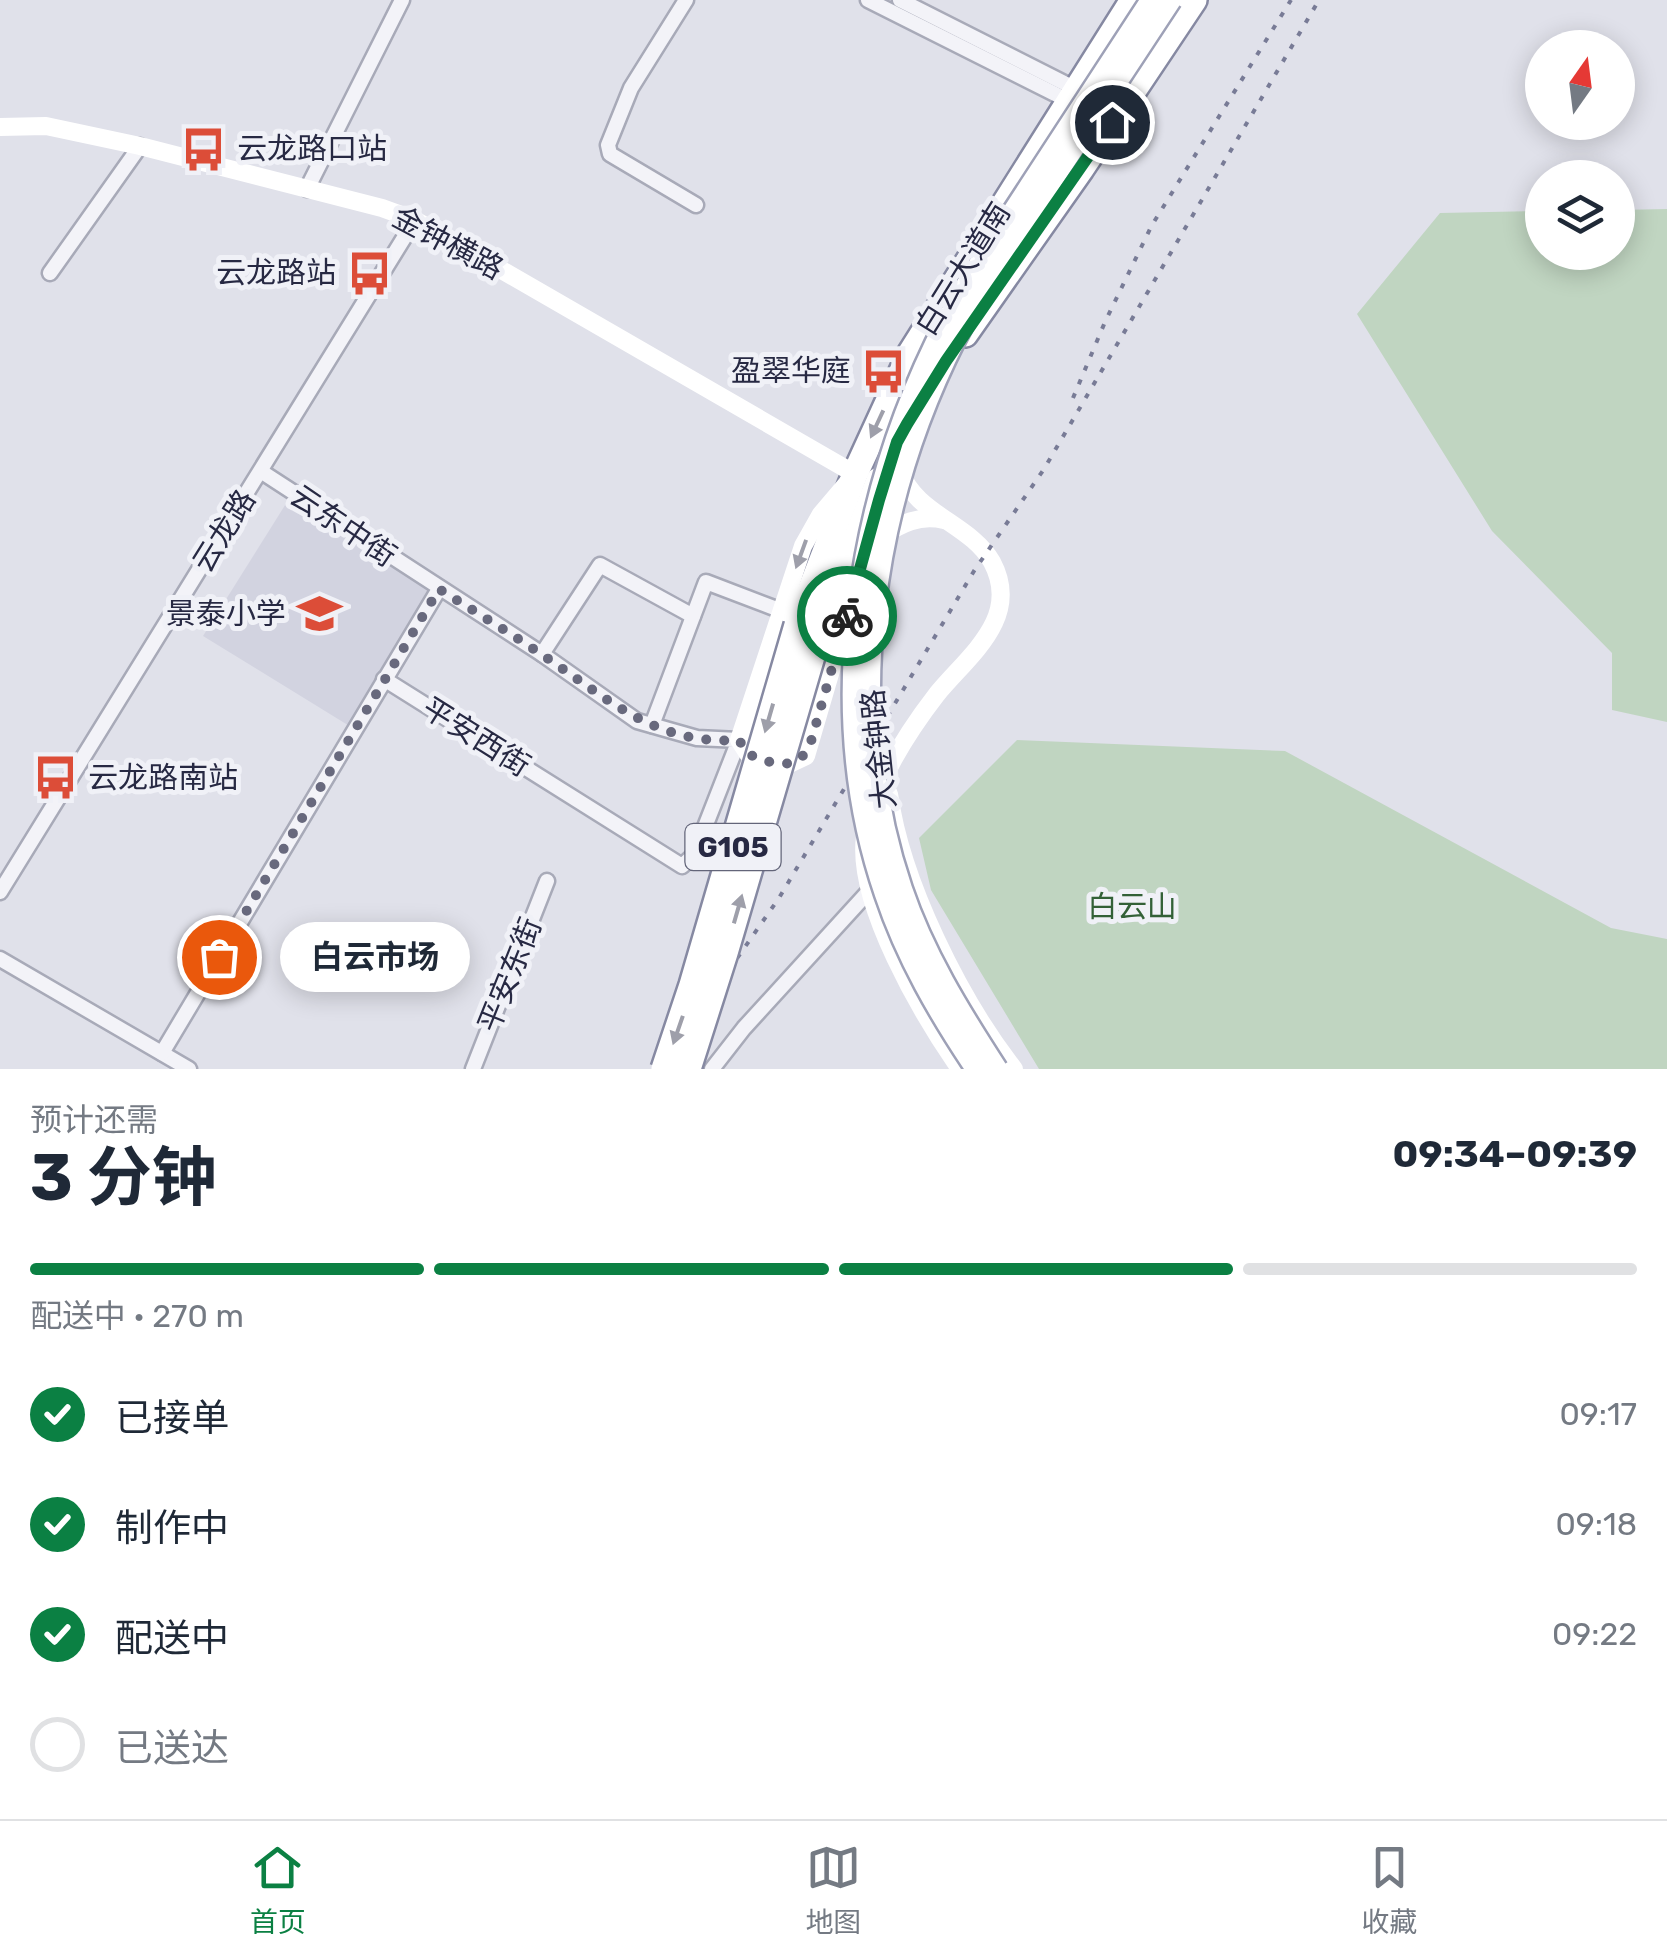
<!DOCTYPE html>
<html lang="zh">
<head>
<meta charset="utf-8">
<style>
  :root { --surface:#fff; --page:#f6f6f7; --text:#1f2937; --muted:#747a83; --line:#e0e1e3; --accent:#0b8043 }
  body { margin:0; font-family:Rubik,"Noto Sans SC",sans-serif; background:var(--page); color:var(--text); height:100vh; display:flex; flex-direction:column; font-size:38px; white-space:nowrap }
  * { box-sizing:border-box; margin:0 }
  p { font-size:32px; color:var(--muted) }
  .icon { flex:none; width:55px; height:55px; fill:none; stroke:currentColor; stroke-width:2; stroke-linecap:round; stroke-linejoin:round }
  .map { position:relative; height:1069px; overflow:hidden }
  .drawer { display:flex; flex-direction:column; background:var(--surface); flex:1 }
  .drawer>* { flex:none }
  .needle { width:65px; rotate:14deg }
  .buttons { position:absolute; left:1525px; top:30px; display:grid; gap:20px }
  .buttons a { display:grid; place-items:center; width:110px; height:110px; border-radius:50%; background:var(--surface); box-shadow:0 5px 25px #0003; font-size:50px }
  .pin { position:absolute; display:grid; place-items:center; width:85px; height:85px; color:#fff; margin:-42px; border:5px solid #fff; border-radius:50%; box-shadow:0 2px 10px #0007 }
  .courier { position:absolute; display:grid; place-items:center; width:100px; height:100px; margin:-50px; border:8px solid #0b8043; border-radius:50%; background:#fff; color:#222; box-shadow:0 2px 12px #0007 }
  .bubble { position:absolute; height:70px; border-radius:35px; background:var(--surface); box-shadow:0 5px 25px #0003; font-size:32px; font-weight:700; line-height:70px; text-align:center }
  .overview em { font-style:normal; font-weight:700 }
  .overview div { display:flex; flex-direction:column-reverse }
  .overview { display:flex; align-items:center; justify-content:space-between; height:170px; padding:0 30px }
  h1 { font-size:65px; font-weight:700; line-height:75px }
  .bar { display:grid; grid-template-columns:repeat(4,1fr); gap:15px 10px; align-content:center; height:120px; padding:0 30px }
  .bar i { height:12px; border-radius:8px; background:var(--line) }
  .bar .selected { background:var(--accent) }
  .bar p { grid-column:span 4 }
  ol { padding:0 30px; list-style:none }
  li { display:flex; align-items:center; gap:30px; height:110px }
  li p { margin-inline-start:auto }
  li .icon { padding:10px; border-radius:50%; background:var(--accent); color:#fff; stroke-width:4 }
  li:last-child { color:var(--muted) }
  li i { width:55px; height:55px; border:5px solid var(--line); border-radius:50% }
  .dock { display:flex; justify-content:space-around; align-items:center; height:140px; border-top:2px solid var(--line); background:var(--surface); font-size:28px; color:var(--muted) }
  .dock a { display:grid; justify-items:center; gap:5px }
  .dock .selected { color:var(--accent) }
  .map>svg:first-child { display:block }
  .built { fill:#d2d3e0 }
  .green { fill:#c0d5c1 }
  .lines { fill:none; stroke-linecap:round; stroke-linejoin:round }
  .street-casing { stroke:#a8aab8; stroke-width:19 }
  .highway-casing { stroke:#8689a2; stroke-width:30 }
  .street { stroke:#f3f3f8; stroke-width:14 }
  .secondary { stroke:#fff; stroke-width:18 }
  .highway { stroke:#fff; stroke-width:25 }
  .rail { stroke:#787b96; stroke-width:4; stroke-dasharray:5 10; stroke-linecap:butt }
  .primary-bridge-casing { stroke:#9ea1b7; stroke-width:25; stroke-linecap:butt }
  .highway-bridge-casing { stroke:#8689a2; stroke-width:30; stroke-linecap:butt }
  .primary-bridge { stroke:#fff; stroke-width:20 }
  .highway-bridge { stroke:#fff; stroke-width:25 }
  .oneway { fill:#9e9faa }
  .done { stroke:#68697d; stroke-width:10; stroke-dasharray:0 18 }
  .route { stroke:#0b8043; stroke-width:12 }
  .labels { text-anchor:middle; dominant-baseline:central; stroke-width:10; stroke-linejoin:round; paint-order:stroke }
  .shield { fill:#f0f1f7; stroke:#636579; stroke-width:2.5 }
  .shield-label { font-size:28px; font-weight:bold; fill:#272943 }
  .poi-label { font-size:30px; fill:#272943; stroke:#f0f1f7; text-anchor:end }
  .street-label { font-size:30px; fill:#272943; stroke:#f0f1f7 }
  .park-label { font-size:30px; fill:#336137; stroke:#f0f1f7 }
</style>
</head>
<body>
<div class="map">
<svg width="1667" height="1069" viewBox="0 0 1667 1069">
  <rect width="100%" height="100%" fill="#e0e1ea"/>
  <polygon class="built" points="287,502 435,593 351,727 203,636"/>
  <g class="green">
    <polygon points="1667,209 1667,722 1612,710 1612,653 1492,531 1357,314 1440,213 1542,211 1542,252 1618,252 1618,210"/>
    <polygon points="1017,740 1285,751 1611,928 1667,939 1667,1069 1039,1069 931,890 919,838"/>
  </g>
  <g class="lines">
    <defs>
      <g id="street">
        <polyline points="686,0 631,88 608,145 610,154 696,205"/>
        <polyline points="868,0 1069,101"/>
        <polyline points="900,0 1076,89"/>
        <polyline points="307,189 402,0"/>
        <polyline points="50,273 140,146"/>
        <polyline points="262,472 542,654 637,721 697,738 739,740 694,855 682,866 384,679"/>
        <polyline points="542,654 600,565 693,616"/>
        <polyline points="652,725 706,582 782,611"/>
        <polyline points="0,892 415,220"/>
        <polyline points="0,959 189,1069"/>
        <polyline points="162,1053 439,589"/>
        <polyline points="473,1069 547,881"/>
        <polyline points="712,1069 744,1028 870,890"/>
      </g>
      <g id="highway">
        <polyline points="965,334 1081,169 1194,0"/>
        <polyline points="797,625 855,474 910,354 1133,0"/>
        <polyline points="820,629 879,480"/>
      </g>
    </defs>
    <use href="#street" class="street-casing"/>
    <use href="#highway" class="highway-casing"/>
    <use href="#street" class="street"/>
    <g class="secondary">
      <polyline points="0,127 46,126 140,146 382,208 415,220 855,474 821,514 803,546 739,740 748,754 787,765 806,756 854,592"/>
      <path d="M880,537C901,524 919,514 944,520"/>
      <path d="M877,793C892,757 913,725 937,694C968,656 1022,618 992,562C971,524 914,514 900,470"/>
      <path d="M889,794C901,882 960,1000 1014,1069"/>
      <path d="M865,837C856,903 923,1016 960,1069"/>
    </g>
    <use href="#highway" class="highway"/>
    <g class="rail">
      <polyline points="1073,398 1105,322 1152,225 1291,0"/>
      <polyline points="660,1069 779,898 974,571 1044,469 1319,0"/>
    </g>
    <defs>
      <g id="primary-bridge">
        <path d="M976,1069C939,1014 906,957 885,894C821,708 858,491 947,320C971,273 1002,229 1031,184C1071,123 1111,61 1151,0"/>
        <path d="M997,1069C960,1012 924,954 902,889C841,710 872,504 956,338C981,289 1012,243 1042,196C1085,131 1128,65 1171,0"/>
      </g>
      <g id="highway-bridge">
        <polyline points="664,1069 692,985 797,625"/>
        <polyline points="688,1069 725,953 820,629"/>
      </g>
    </defs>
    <use href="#primary-bridge" class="primary-bridge-casing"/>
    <use href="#highway-bridge" class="highway-bridge-casing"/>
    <use href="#primary-bridge" class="primary-bridge"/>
    <use href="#highway-bridge" class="highway-bridge"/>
  </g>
  <defs><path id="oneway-solid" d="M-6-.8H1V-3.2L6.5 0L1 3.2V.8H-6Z" transform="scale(2.5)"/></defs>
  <g class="oneway">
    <use href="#oneway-solid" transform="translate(877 424) rotate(115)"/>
    <use href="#oneway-solid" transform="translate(801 554) rotate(110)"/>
    <use href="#oneway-solid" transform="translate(769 718) rotate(106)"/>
    <use href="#oneway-solid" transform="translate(738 909) rotate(-74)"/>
    <use href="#oneway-solid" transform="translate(678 1030) rotate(109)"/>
  </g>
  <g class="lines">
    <path class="done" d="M219,957L439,589C474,611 510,633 544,656C607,698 656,746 739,740L748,754C771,764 797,773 810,745L847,616"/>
    <polyline class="route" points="847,616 879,500 897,442 907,424 946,361 1112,122"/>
  </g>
  <defs>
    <symbol id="bus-bare" viewBox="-9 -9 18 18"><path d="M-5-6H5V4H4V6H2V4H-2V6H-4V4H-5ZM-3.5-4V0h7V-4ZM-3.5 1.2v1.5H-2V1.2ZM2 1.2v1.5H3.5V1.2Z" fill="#dc4d38" stroke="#f0f1f7" stroke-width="2.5" paint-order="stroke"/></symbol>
    <symbol id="school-bare" viewBox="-9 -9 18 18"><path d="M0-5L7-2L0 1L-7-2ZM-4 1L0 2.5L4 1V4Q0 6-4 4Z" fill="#dc4d38" stroke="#f0f1f7" stroke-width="2.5" paint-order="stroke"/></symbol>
  </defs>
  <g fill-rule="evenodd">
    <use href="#bus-bare" x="172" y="118" width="63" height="63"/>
    <use href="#bus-bare" x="338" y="242" width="63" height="63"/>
    <use href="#bus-bare" x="852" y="340" width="63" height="63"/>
    <use href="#school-bare" x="288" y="582" width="63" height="63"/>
    <use href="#bus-bare" x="24" y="746" width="63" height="63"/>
  </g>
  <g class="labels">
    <rect class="shield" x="685.5" y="824" width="95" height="46" rx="8"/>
    <g class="shield-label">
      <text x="733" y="847">G105</text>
    </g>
    <g class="poi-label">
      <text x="237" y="149" text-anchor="start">云龙路口站</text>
      <text x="336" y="273">云龙路站</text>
      <text x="851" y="371">盈翠华庭</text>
      <text x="286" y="614">景泰小学</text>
      <text x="88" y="778" text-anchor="start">云龙路南站</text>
    </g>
    <g class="street-label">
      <text transform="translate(448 243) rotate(28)">金钟横路</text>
      <text transform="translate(963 269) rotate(-58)">白云大道南</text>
      <text transform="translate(343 526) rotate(34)">云东中街</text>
      <text transform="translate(224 531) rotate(-58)">云龙路</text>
      <text transform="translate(476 737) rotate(32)">平安西街</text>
      <text transform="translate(879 749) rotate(-96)">大金钟路</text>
      <text transform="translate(510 975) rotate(-68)">平安东街</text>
    </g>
    <g class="park-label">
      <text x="1132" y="907">白云山</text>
    </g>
  </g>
</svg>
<div class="buttons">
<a><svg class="needle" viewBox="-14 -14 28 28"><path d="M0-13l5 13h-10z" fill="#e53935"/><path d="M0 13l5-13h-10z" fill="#747a83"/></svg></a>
<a><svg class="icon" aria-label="layers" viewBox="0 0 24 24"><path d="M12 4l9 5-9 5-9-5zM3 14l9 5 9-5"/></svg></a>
</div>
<div class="pin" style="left:219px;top:957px;background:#ea580c"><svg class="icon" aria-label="bag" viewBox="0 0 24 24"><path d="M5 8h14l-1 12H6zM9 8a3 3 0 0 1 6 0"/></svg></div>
<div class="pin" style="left:1112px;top:122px;background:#1f2937"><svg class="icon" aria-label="home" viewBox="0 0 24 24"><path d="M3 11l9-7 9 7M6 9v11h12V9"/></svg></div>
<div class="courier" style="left:847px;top:616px"><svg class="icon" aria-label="bike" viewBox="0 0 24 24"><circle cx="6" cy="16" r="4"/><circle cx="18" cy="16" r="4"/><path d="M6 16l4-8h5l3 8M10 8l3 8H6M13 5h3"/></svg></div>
<div class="bubble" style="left:280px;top:922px;width:190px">白云市场</div>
</div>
<section class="drawer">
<div class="overview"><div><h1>3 分钟</h1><p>预计还需</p></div><em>09:34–09:39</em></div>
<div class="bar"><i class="selected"></i><i class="selected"></i><i class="selected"></i><i></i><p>配送中 · 270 m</p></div>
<ol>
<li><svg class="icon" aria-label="check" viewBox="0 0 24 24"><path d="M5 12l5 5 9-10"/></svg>已接单<p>09:17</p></li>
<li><svg class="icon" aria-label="check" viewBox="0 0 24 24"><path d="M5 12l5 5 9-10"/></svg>制作中<p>09:18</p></li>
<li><svg class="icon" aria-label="check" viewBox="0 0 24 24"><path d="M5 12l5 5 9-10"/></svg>配送中<p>09:22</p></li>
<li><i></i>已送达</li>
</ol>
</section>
<nav class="dock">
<a class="selected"><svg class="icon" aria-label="home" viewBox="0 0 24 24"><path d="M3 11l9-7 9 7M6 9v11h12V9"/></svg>首页</a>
<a><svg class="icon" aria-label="map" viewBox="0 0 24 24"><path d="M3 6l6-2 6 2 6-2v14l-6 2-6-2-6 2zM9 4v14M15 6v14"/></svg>地图</a>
<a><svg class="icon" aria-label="saved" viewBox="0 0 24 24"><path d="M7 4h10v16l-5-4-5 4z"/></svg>收藏</a>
</nav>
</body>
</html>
